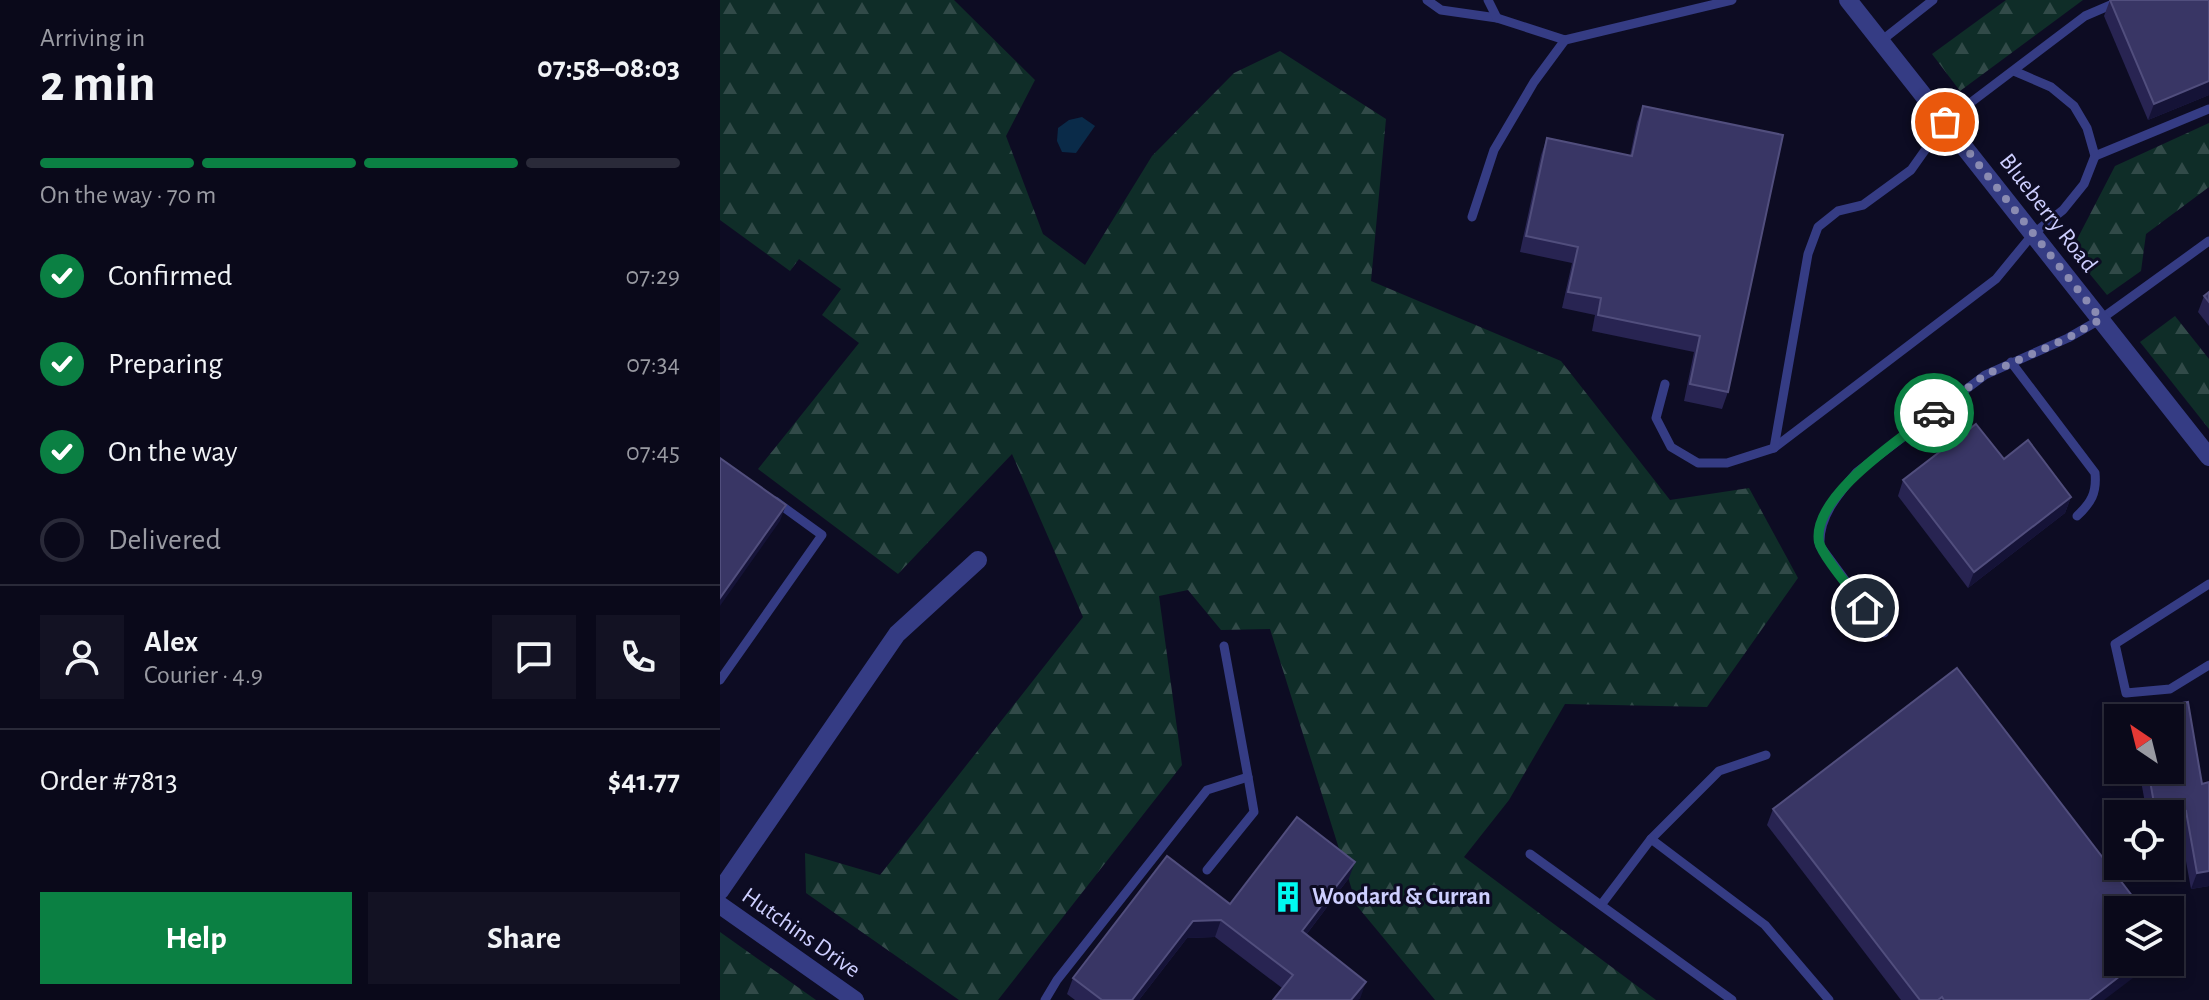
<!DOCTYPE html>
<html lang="en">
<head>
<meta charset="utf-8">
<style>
  :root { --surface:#0a091a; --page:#131223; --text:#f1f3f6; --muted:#999aa2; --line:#2a2a39; --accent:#0b8043 }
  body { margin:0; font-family:"Alegreya Sans",sans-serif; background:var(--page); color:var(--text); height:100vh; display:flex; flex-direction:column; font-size:30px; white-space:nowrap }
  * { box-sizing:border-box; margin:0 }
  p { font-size:26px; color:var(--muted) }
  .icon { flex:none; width:44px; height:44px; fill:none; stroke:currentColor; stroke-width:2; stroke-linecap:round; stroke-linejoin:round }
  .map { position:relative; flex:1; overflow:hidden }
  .side { display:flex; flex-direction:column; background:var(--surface); width:720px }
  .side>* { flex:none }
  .needle { width:52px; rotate:325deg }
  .tools { position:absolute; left:1384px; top:704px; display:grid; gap:16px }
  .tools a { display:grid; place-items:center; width:80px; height:80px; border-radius:0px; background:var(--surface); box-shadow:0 4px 12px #0003,0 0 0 2px var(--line); font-size:40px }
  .pin { position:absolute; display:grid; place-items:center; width:68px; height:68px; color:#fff; margin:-34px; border:4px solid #fff; border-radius:50%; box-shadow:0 2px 8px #0007 }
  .courier { position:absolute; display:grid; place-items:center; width:80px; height:80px; margin:-40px; border:6px solid #0b8043; border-radius:50%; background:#fff; color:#222; box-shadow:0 2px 10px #0007 }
  .overview em { font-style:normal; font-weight:700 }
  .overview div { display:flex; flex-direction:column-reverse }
  .overview { display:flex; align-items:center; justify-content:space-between; height:136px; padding:0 40px }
  h1 { font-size:52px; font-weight:700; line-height:60px }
  .bar { display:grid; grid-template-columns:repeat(4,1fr); gap:12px 8px; align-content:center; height:96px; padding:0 40px }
  .bar i { height:10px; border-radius:6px; background:var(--line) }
  .bar .current { background:var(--accent) }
  .bar p { grid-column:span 4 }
  .line { display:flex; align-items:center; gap:20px; padding:0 40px; border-top:2px solid var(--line) }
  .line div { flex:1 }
  .round { display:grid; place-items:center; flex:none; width:84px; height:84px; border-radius:0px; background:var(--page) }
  ol { padding:0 40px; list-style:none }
  li { display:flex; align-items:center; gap:24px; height:88px }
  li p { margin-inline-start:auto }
  li .icon { padding:8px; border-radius:50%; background:var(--accent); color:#fff; stroke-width:4 }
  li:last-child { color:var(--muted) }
  li i { width:44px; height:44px; border:4px solid var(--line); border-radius:50% }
  .button { display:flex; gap:16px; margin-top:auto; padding:16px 40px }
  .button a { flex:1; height:92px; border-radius:0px; background:var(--accent); color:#fff; font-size:32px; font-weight:700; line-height:92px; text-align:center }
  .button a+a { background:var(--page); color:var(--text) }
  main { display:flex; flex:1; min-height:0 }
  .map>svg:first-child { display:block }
  .forest { fill:url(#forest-firs) }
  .water { fill:#0a2b49 }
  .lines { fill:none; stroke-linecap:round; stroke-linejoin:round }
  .service { stroke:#353c84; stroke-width:9 }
  .minor { stroke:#353c84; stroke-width:18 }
  .wall { fill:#282452 }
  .shaded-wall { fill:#151337 }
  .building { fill:#393665; stroke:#514e7d; stroke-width:2 }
  .done { stroke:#8a8bb2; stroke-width:8; stroke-dasharray:0 14.4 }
  .route { stroke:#0b8043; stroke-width:10 }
  .labels { text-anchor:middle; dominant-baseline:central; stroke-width:6; stroke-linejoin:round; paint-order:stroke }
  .street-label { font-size:24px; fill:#cecfff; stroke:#0d0c23 }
  .poi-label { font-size:24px; font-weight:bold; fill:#cecfff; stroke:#0d0c23; text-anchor:start }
</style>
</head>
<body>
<main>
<section class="side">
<div class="overview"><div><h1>2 min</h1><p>Arriving in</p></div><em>07:58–08:03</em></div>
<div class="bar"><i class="current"></i><i class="current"></i><i class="current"></i><i></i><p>On the way · 70 m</p></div>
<ol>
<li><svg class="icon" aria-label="check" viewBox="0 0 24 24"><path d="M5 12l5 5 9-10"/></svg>Confirmed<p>07:29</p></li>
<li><svg class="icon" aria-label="check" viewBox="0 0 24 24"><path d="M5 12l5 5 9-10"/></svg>Preparing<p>07:34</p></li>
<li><svg class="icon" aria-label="check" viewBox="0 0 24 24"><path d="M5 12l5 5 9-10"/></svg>On the way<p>07:45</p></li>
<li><i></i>Delivered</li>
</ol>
<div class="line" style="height:144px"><a class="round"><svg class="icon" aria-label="person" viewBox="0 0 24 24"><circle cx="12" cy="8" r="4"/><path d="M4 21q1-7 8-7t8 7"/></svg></a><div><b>Alex</b><p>Courier · 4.9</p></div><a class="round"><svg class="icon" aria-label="chat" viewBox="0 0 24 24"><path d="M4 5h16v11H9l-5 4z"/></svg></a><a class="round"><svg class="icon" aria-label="phone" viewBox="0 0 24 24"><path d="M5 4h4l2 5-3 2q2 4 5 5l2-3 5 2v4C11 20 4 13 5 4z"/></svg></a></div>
<div class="line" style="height:104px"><div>Order #7813</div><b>$41.77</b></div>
<div class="button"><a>Help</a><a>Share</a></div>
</section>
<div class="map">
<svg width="1489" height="1000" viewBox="0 0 1489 1000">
  <defs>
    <pattern id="forest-firs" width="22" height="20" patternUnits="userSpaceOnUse" patternTransform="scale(2)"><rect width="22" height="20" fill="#0f2d28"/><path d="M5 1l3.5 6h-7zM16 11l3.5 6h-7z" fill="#314a48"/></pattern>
  </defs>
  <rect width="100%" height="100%" fill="#0d0c23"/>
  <g class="forest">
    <polygon points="0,0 234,0 315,80 286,136 323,234 365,265 432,156 514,73 560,51 666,119 651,281 841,361 950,500 1029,488 1078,578 987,707 845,704 789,800 744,857 936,1000 715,1000 637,906 550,629 501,630 468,590 439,596 462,765 278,1000 239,1000 86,893 85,853 160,875 363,617 292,454 178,574 38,469 139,343 102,315 121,289 79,259 70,271 0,220"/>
    <polygon points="1286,0 1363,0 1240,91 1212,54"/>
    <polygon points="1489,123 1489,187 1426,234 1421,271 1387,295 1351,251 1395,166"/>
    <polygon points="1455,316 1489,359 1489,429 1420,342"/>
    <polygon points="0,932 96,1000 0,1000"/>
  </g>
  <polygon class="water" points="362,117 375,126 356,153 342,152 337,141 338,128 349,120"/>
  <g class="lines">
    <g class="service">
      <polyline points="707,0 721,10 777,18 845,40 1012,0"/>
      <polyline points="768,0 777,18"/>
      <polyline points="1161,41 1213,0"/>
      <polyline points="1375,156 1489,109"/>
      <polyline points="752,217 774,150 814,82 845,40"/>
      <path d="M1291,362L1375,473C1377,493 1371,503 1357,516"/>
      <polyline points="945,384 936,418 951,447 978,463 1007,463 1054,448 1276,279 1313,234 1343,210 1364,184 1375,156 1367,128 1354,106 1331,87 1294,71"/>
      <polyline points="1054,448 1088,254 1098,227 1118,211 1143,205 1191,170 1225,122 1365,16 1402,0"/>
      <polyline points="1489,584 1395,644 1406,693 1450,689 1489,665"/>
      <path d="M1164,633L1100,546C1098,517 1119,493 1137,472L1265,375L1348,338L1381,319L1489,241"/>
      <polyline points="0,680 102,535 55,501"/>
      <polyline points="931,839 999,771 1046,755"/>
      <polyline points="810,854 1012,1000"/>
      <polyline points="487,870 534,812 528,777"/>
      <polyline points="881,905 931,839 1045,925 1109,1000"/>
      <polyline points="325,1000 337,980 487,790 528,777 504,646"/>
    </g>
    <g class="minor">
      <polyline points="1128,0 1489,457"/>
      <polyline points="0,891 177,634 258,560"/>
      <polyline points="0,905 135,1000"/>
    </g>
  </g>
  <g class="wall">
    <polygon points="1390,0 1489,0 1489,95 1428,120 1384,16"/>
    <polygon points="923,106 1008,392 1002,409 964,401 974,352 872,331 875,315 842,308 852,263 800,252 821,155 827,138 910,156 917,122"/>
    <polygon points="1489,292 1489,326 1478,312 1484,296"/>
    <polygon points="1284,459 1351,497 1345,513 1248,588 1178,496 1183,480"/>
    <polygon points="1468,702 1482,784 1489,782 1489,886 1471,889 1460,828 1450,830 1450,814 1427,814 1419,770 1450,770 1450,718 1415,718 1418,711"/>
    <polygon points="1053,809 1384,1000 1181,1000 1047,825"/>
    <polygon points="629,878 586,935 640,999 562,988 495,937 467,938 419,1000 355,1000 347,994 353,978 510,904"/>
  </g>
  <g class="shaded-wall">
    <polygon points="1489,81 1489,95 1428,120 1434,104"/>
    <polygon points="1351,497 1345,513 1248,588 1254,572"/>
    <polygon points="66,505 60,521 0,606 0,598"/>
    <polygon points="1466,811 1460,828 1450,830 1450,814"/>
    <polygon points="635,862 629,878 576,948 582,931"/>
    <polygon points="1489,871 1489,886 1471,889 1477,873"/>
    <polygon points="501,920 495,937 467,938 419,1000 412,1000 473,921"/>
    <polygon points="1418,962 1434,962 1384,1000 1369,1000"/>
    <polygon points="646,982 640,999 638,1000 631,1000"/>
  </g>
  <g class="building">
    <polygon points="1390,0 1489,0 1489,81 1434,104"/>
    <polygon points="923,106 1063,135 1008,392 970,384 980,336 878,315 881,298 848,292 858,247 806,236 827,138 912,156"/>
    <polygon points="1489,292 1489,302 1484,296"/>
    <polygon points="1256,424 1284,459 1308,440 1351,497 1254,572 1183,480"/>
    <polygon points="0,458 66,505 0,598"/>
    <polygon points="1237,668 1423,910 1398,910 1398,962 1418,962 1369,1000 1224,1000 1222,997 1218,1000 1200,1000 1053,809"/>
    <polygon points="1468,702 1482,784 1489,782 1489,871 1477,873 1466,811 1450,814 1436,814 1428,770 1450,770 1450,718 1419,718 1418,711"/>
    <polygon points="577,817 635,862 582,931 646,982 631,1000 553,1000 573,975 501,920 473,921 412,1000 382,1000 353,978 447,856 510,904"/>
  </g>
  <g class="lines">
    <polyline class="done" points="1214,413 1265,375 1348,338 1381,319 1225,122"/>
    <path class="route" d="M1145,608C1135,594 1102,556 1099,542C1091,496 1182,438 1214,413"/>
  </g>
  <defs>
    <symbol id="building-bare" viewBox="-9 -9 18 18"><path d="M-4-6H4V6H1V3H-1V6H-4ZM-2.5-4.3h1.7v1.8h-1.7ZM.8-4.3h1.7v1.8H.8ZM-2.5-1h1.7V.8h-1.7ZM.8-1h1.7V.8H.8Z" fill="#00f9f1" stroke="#0d0c23" stroke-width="2.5" paint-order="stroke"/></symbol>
  </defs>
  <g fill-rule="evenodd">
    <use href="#building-bare" x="546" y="875" width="44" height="44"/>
  </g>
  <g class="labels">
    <g class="street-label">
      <text transform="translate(1328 213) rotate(52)">Blueberry Road</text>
      <text transform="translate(81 933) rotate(35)">Hutchins Drive</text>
    </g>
    <g class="poi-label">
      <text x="592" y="897">Woodard &amp; Curran</text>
    </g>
  </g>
</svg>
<div class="tools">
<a><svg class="needle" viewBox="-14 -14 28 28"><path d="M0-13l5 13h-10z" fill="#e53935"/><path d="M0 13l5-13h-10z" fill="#999aa2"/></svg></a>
<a><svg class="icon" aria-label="locate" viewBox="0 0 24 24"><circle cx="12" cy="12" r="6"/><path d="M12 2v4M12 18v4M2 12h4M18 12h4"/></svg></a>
<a><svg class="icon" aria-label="layers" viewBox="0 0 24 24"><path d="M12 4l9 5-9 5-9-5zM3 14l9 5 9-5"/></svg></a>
</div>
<div class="pin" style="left:1225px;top:122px;background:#ea580c"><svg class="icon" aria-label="bag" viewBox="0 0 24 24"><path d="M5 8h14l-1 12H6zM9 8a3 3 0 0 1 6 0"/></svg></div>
<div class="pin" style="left:1145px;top:608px;background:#1f2937"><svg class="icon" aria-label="home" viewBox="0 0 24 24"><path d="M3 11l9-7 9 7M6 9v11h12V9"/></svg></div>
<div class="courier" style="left:1214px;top:413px"><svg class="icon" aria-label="car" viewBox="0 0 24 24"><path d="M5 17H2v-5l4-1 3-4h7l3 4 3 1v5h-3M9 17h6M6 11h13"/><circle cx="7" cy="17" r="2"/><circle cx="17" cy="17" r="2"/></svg></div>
</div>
</main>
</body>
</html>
